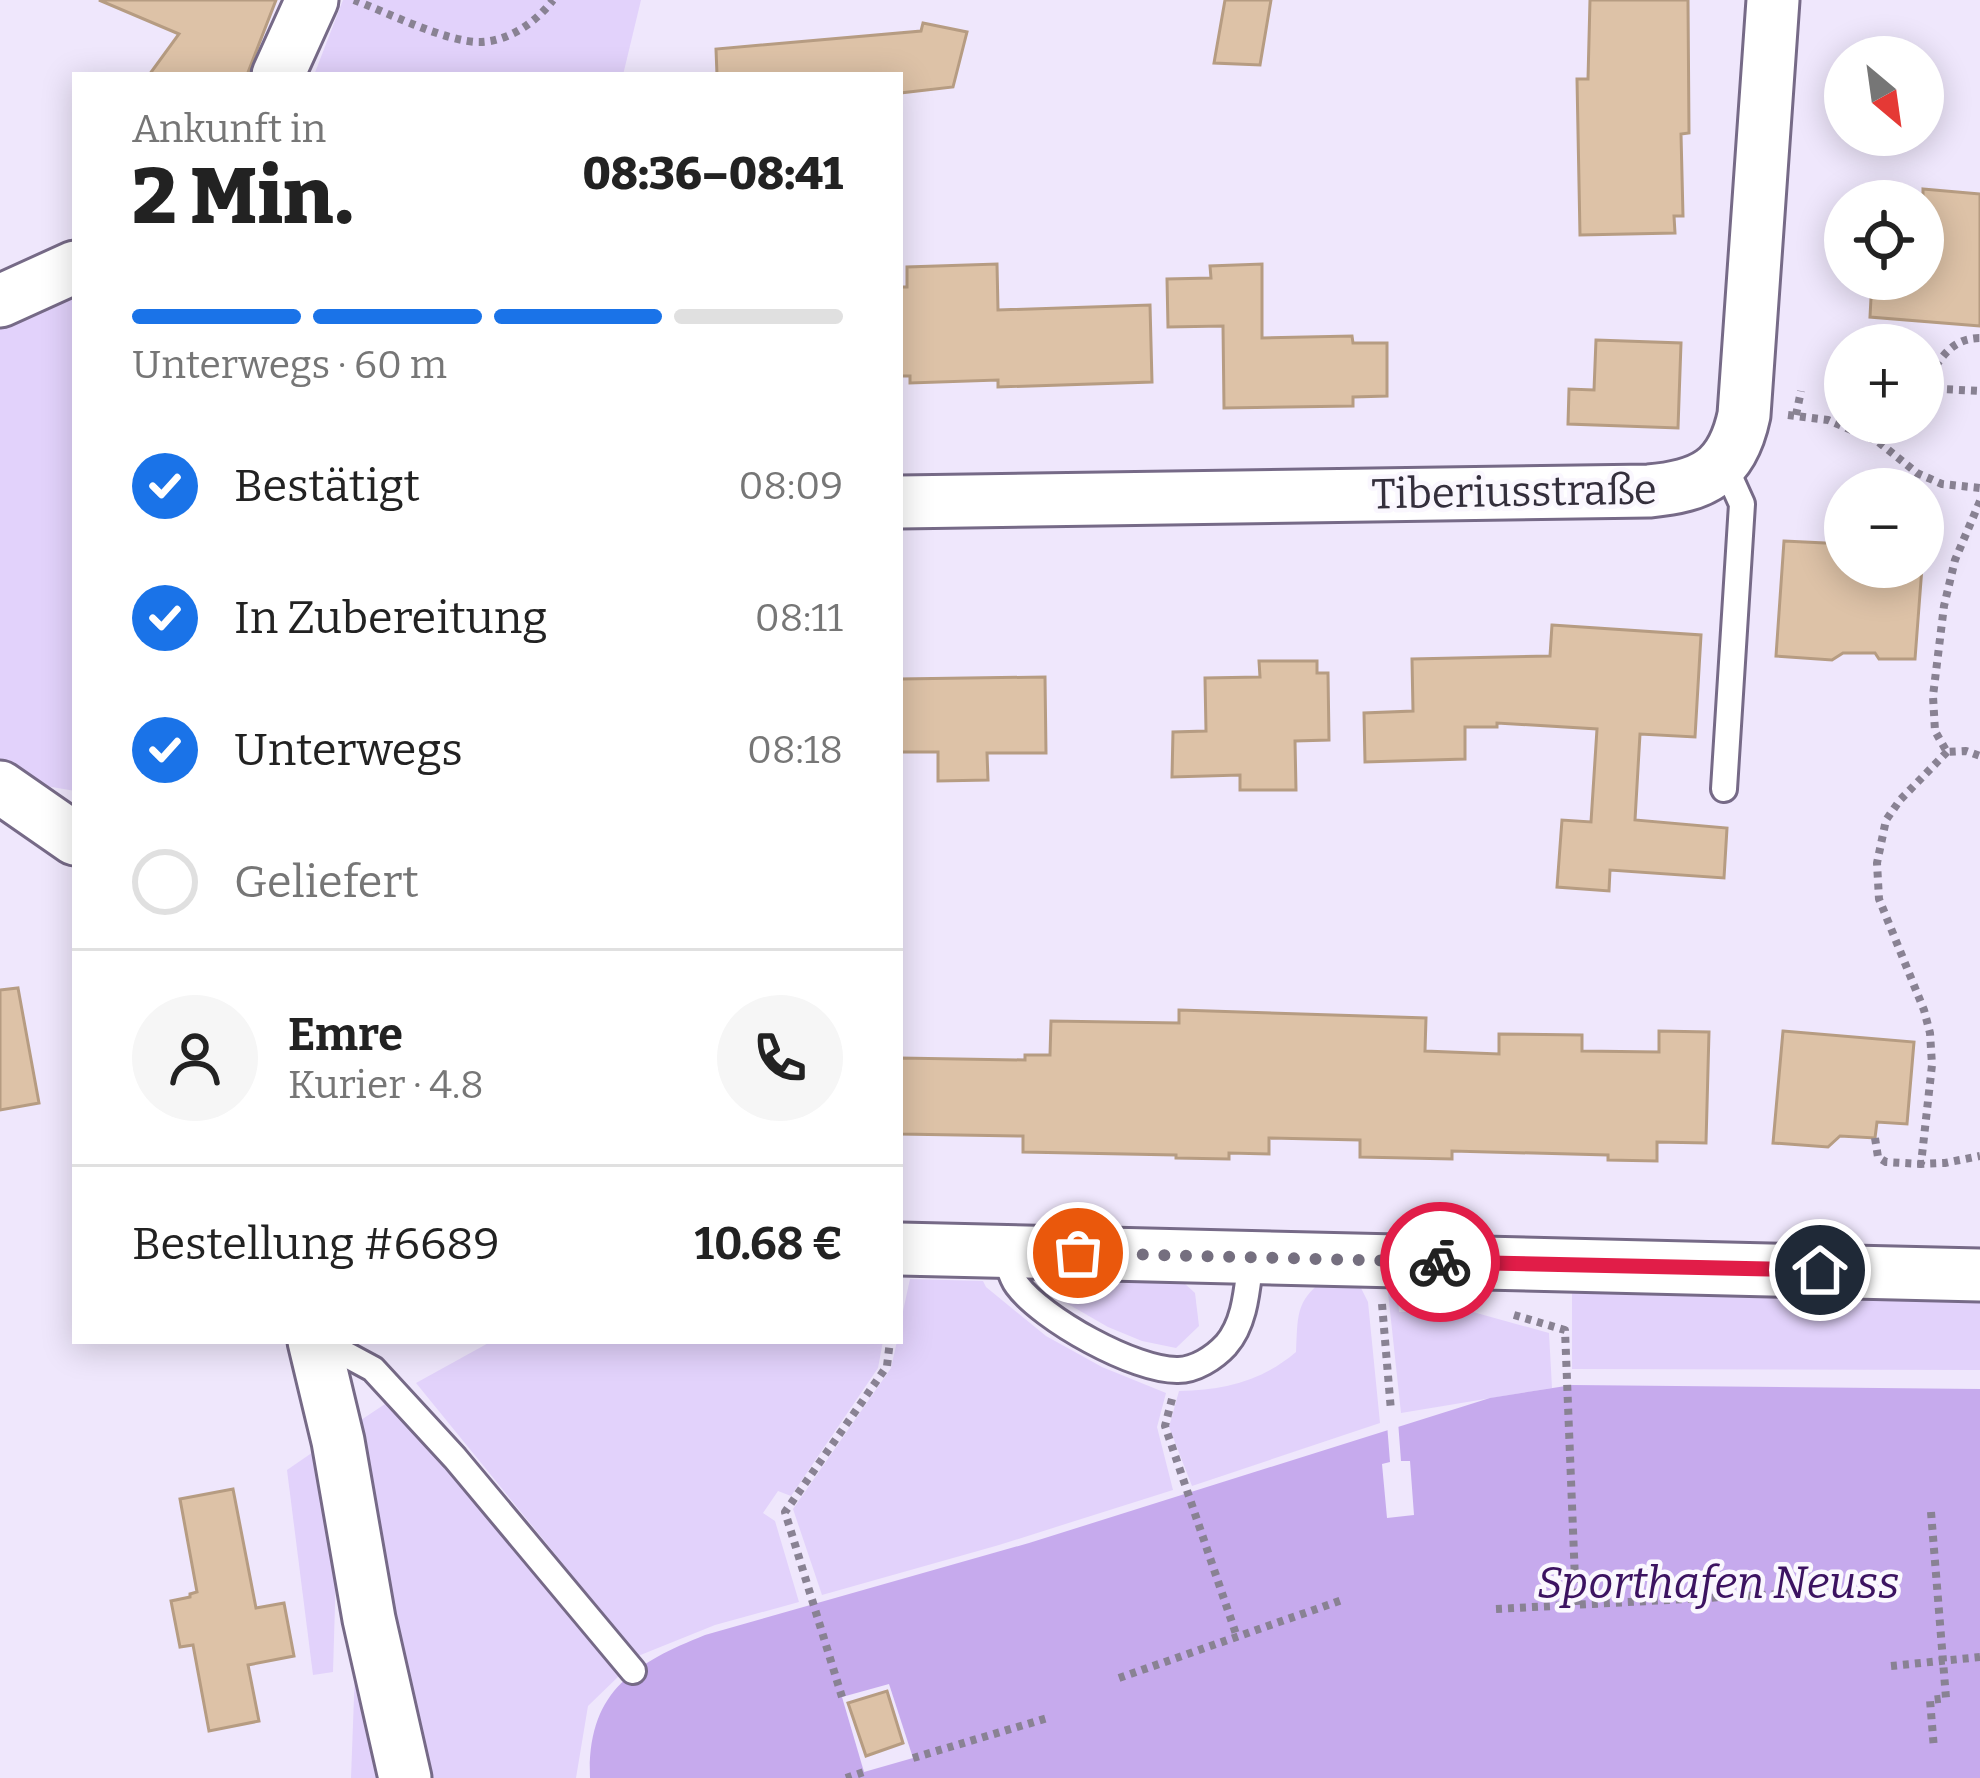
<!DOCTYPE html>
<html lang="de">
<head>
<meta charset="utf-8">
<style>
  :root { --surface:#fff; --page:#f6f6f6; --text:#222; --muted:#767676; --line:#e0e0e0; --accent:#1a73e8 }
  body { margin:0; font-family:Bitter,serif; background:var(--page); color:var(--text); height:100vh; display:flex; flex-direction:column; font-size:45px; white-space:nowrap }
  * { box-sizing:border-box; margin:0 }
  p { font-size:39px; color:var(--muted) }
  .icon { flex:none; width:66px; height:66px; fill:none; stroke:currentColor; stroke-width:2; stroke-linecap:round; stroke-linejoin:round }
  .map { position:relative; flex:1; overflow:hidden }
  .drawer { position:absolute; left:72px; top:72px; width:831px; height:1272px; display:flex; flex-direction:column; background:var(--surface); border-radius:0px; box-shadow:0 6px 30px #0003 }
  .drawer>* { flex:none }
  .needle { width:78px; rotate:151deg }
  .controls { position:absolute; left:1824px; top:36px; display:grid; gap:24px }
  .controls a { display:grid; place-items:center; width:120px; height:120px; border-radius:50%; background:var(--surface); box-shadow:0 6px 30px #0003; font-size:60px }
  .pin { position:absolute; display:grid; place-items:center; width:102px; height:102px; color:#fff; margin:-51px; border:6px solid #fff; border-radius:50%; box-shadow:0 3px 12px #0007 }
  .courier { position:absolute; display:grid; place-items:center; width:120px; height:120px; margin:-60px; border:9px solid #e11d48; border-radius:50%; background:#fff; color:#222; box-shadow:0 3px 15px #0007 }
  .head em { font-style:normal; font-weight:800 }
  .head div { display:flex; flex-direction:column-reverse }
  .head { display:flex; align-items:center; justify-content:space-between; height:204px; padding:0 60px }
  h1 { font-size:78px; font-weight:800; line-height:90px }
  .bar { display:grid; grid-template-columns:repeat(4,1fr); gap:18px 12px; align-content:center; height:144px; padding:0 60px }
  .bar i { height:15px; border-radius:9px; background:var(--line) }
  .bar .active { background:var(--accent) }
  .bar p { grid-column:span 4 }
  .line { display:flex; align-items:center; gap:30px; padding:0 60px; border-top:3px solid var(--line) }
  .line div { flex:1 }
  .round { display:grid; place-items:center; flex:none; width:126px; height:126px; border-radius:63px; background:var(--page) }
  ol { padding:0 60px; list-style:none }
  li { display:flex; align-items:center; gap:36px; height:132px }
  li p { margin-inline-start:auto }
  li .icon { padding:12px; border-radius:50%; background:var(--accent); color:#fff; stroke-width:4 }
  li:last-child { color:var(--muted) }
  li i { width:66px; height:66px; border:6px solid var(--line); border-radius:50% }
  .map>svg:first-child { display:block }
  .green { fill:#e2d2fb }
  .water { fill:#c6aaed }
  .pier { fill:#efe7fc }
  .building { fill:#ddc2a7; stroke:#b69c82; stroke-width:3 }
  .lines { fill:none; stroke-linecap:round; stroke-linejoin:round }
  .lane-casing { stroke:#766a87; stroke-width:30 }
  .street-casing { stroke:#766a87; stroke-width:57 }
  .path { stroke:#898293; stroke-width:8; stroke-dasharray:6 6; stroke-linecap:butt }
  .lane { stroke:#fff; stroke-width:24 }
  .street { stroke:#fff; stroke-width:51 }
  .done { stroke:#756f7f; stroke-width:12; stroke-dasharray:0 21.6 }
  .route { stroke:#e11d48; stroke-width:15 }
  .labels { text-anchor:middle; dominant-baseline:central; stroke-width:9; stroke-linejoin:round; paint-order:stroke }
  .street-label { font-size:42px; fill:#342f3c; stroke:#faf7fe }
  .water-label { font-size:45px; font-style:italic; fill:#3c1361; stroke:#faf7fe }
</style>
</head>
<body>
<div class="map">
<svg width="1980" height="1778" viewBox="0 0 1980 1778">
  <rect width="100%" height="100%" fill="#efe7fc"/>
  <g class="green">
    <polygon points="343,0 641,0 623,75 314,75"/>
    <polygon points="75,291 75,791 35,784 0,764 0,325"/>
    <polygon points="1173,1273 1195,1293 1199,1326 1176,1348 1142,1341 1108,1327 1054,1296 1046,1277"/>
    <polygon points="910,1279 983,1281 986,1287 1046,1336 1102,1367 1166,1393 1157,1427 1173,1490 999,1545 822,1595 793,1509 891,1368 897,1341 900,1341 900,1325"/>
    <path d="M1324,1280L1359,1284L1368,1302L1380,1423L1192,1486L1169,1427L1179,1391C1224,1390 1262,1381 1296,1352C1298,1317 1295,1301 1324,1280Z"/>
    <polygon points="1572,1282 1980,1291 1980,1370 1572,1369"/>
    <polygon points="1387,1283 1397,1283 1399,1312 1445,1312 1455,1307 1549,1333 1552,1388 1401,1413"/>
    <polygon points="492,1341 883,1341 878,1368 791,1496 778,1491 763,1513 775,1521 799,1602 715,1625 638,1656 416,1383"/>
    <polygon points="388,1402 438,1456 621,1674 588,1706 576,1778 415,1778 349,1428"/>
    <polygon points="319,1448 336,1571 333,1672 313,1675 287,1470"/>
    <polygon points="356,1643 393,1778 351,1778"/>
  </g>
  <path class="water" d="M1572,1385L1980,1389V1778H590C587,1692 633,1664 705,1635L1029,1543L1490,1398Z"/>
  <g class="pier">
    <polygon points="1398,1421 1401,1461 1410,1461 1414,1515 1387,1518 1382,1464 1390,1462 1387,1424"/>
    <polygon points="889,1684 913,1758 864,1772 842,1697"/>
  </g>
  <g class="building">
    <polygon points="99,0 276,0 247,75 149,75 179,34"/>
    <polygon points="1225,0 1271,0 1260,65 1214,63"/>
    <polygon points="1590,0 1688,0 1689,133 1681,134 1683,216 1674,216 1675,233 1580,235 1577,79 1588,79"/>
    <polygon points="923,23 967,32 953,87 900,93 900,75 717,75 716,49 921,31"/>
    <polygon points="1923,189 1980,194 1980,326 1870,317 1872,279 1923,279"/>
    <polygon points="997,264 998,310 1150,305 1152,382 998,387 998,380 910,383 910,376 900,376 900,287 907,287 907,267"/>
    <polygon points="1262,264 1262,338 1352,336 1353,343 1387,343 1387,396 1353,397 1353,406 1224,408 1223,326 1168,327 1167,279 1211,278 1210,266"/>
    <polygon points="1596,340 1681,343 1678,428 1568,424 1569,389 1594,390"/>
    <polygon points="1784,541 1845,544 1845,567 1922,567 1915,659 1879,659 1875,653 1843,653 1832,660 1776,656"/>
    <polygon points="1552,625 1701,635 1695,737 1640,734 1635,820 1727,828 1724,878 1610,870 1609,891 1557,887 1562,820 1591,822 1597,729 1497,723 1497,727 1465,727 1465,759 1365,762 1364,713 1413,711 1412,659 1550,656"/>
    <polygon points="1259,661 1317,661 1317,673 1328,673 1329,740 1295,741 1296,790 1240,790 1240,775 1172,777 1173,732 1206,731 1205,678 1260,677"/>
    <polygon points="1045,677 1046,753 987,753 988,780 938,781 938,752 900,752 900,679"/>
    <polygon points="18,988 39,1103 0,1110 0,990"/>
    <polygon points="1179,1010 1426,1018 1425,1051 1499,1054 1499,1034 1582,1035 1582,1051 1659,1052 1659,1031 1709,1032 1706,1143 1657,1142 1657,1161 1608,1160 1608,1155 1452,1151 1452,1159 1360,1157 1360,1140 1269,1138 1269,1154 1229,1153 1229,1159 1176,1158 1176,1155 1023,1152 1023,1136 900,1134 900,1058 1025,1060 1025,1055 1050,1055 1051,1021 1179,1023"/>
    <polygon points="1783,1031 1914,1042 1907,1124 1877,1122 1875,1138 1840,1136 1828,1147 1773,1143"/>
    <polygon points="233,1489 256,1608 284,1603 294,1656 248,1665 259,1721 209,1731 193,1645 180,1647 171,1601 190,1597 190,1594 197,1592 180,1499"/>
    <polygon points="887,1691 903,1743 866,1756 848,1703"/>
  </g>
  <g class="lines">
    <defs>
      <g id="lane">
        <polyline points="1723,462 1742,504 1724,789"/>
        <path d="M1004,1251C1008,1262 1010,1276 1017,1285C1042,1319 1135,1371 1178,1370C1195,1370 1214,1358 1226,1345C1246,1322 1247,1287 1251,1258"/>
        <polyline points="321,1341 373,1369 455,1458 633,1671"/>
      </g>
      <g id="street">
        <polyline points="278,75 312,0"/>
        <polyline points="0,301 75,267"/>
        <path d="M900,502L1649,491C1703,486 1732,472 1744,415L1773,0"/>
        <polyline points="0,787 75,839"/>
        <polyline points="900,1249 1980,1275"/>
        <polyline points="314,1341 338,1441 369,1619 405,1778"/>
      </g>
    </defs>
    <use href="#lane" class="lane-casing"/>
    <use href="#street" class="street-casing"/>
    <g class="path">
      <path d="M354,0C386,12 448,43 481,42C510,41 537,21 553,0"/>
      <path d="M1923,386C1938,363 1949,338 1980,338"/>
      <polyline points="1923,388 1980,391"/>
      <polyline points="1788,415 1828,420 1877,441 1917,473 1942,484 1980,488"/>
      <polyline points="1796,415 1801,391"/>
      <polyline points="1877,441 1892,423"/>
      <polyline points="1980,501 1955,560 1944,606 1933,696 1935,731 1947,752 1966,751 1980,756"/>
      <polyline points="1947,752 1900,800 1886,820 1877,863 1879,899 1924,1010 1930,1033 1932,1065 1921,1164 1945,1163 1980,1156"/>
      <polyline points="1875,1138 1878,1157 1886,1162 1921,1164"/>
      <polyline points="1382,1304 1391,1411"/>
      <polyline points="1514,1315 1565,1330 1576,1605"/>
      <polyline points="1172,1399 1165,1426 1237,1637"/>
      <polyline points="1931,1512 1946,1698 1930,1700 1934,1749"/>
      <polyline points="1496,1609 1801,1593"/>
      <polyline points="1891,1666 1980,1657"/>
      <polyline points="1119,1678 1345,1599"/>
      <polyline points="842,1697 785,1512 887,1366 890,1341"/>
      <polyline points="913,1758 1051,1717"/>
      <polyline points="846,1778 864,1772"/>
    </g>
    <use href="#lane" class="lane"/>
    <use href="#street" class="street"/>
  </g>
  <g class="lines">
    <polyline class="done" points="1078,1253 1440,1262"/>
    <polyline class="route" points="1440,1262 1820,1270"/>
  </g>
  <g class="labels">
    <g class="street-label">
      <text transform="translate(1514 492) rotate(-1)">Tiberiusstraße</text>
    </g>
    <g class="water-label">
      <text x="1718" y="1583">Sporthafen Neuss</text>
    </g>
  </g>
</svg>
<div class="controls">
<a><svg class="needle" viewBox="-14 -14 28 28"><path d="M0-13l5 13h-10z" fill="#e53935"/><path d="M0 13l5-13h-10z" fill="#767676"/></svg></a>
<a><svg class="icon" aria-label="locate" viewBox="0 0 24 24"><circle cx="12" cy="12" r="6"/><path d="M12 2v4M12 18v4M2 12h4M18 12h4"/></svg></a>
<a>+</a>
<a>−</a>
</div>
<div class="pin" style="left:1078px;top:1253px;background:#ea580c"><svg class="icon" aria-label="bag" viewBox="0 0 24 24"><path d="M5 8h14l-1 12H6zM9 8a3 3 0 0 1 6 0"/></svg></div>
<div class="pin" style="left:1820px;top:1270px;background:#1f2937"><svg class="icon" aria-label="home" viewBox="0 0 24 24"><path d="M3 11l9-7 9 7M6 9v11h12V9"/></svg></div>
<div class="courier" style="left:1440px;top:1262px"><svg class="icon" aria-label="bike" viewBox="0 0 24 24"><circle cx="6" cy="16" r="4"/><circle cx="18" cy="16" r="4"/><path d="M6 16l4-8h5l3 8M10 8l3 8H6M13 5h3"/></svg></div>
<section class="drawer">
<div class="head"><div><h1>2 Min.</h1><p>Ankunft in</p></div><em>08:36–08:41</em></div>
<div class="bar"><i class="active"></i><i class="active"></i><i class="active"></i><i></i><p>Unterwegs · 60 m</p></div>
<ol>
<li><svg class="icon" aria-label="check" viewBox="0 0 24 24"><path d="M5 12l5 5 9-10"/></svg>Bestätigt<p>08:09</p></li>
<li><svg class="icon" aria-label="check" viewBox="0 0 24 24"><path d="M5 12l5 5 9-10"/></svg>In Zubereitung<p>08:11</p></li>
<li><svg class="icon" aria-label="check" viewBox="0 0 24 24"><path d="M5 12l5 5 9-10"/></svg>Unterwegs<p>08:18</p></li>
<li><i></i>Geliefert</li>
</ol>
<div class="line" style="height:216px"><a class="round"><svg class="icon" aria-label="person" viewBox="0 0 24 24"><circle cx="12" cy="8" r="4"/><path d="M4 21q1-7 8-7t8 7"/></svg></a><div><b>Emre</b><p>Kurier · 4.8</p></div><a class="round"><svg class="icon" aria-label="phone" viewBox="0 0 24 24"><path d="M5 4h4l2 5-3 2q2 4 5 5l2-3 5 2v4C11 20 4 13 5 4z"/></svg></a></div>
<div class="line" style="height:156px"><div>Bestellung #6689</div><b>10.68 €</b></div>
</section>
</div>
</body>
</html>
